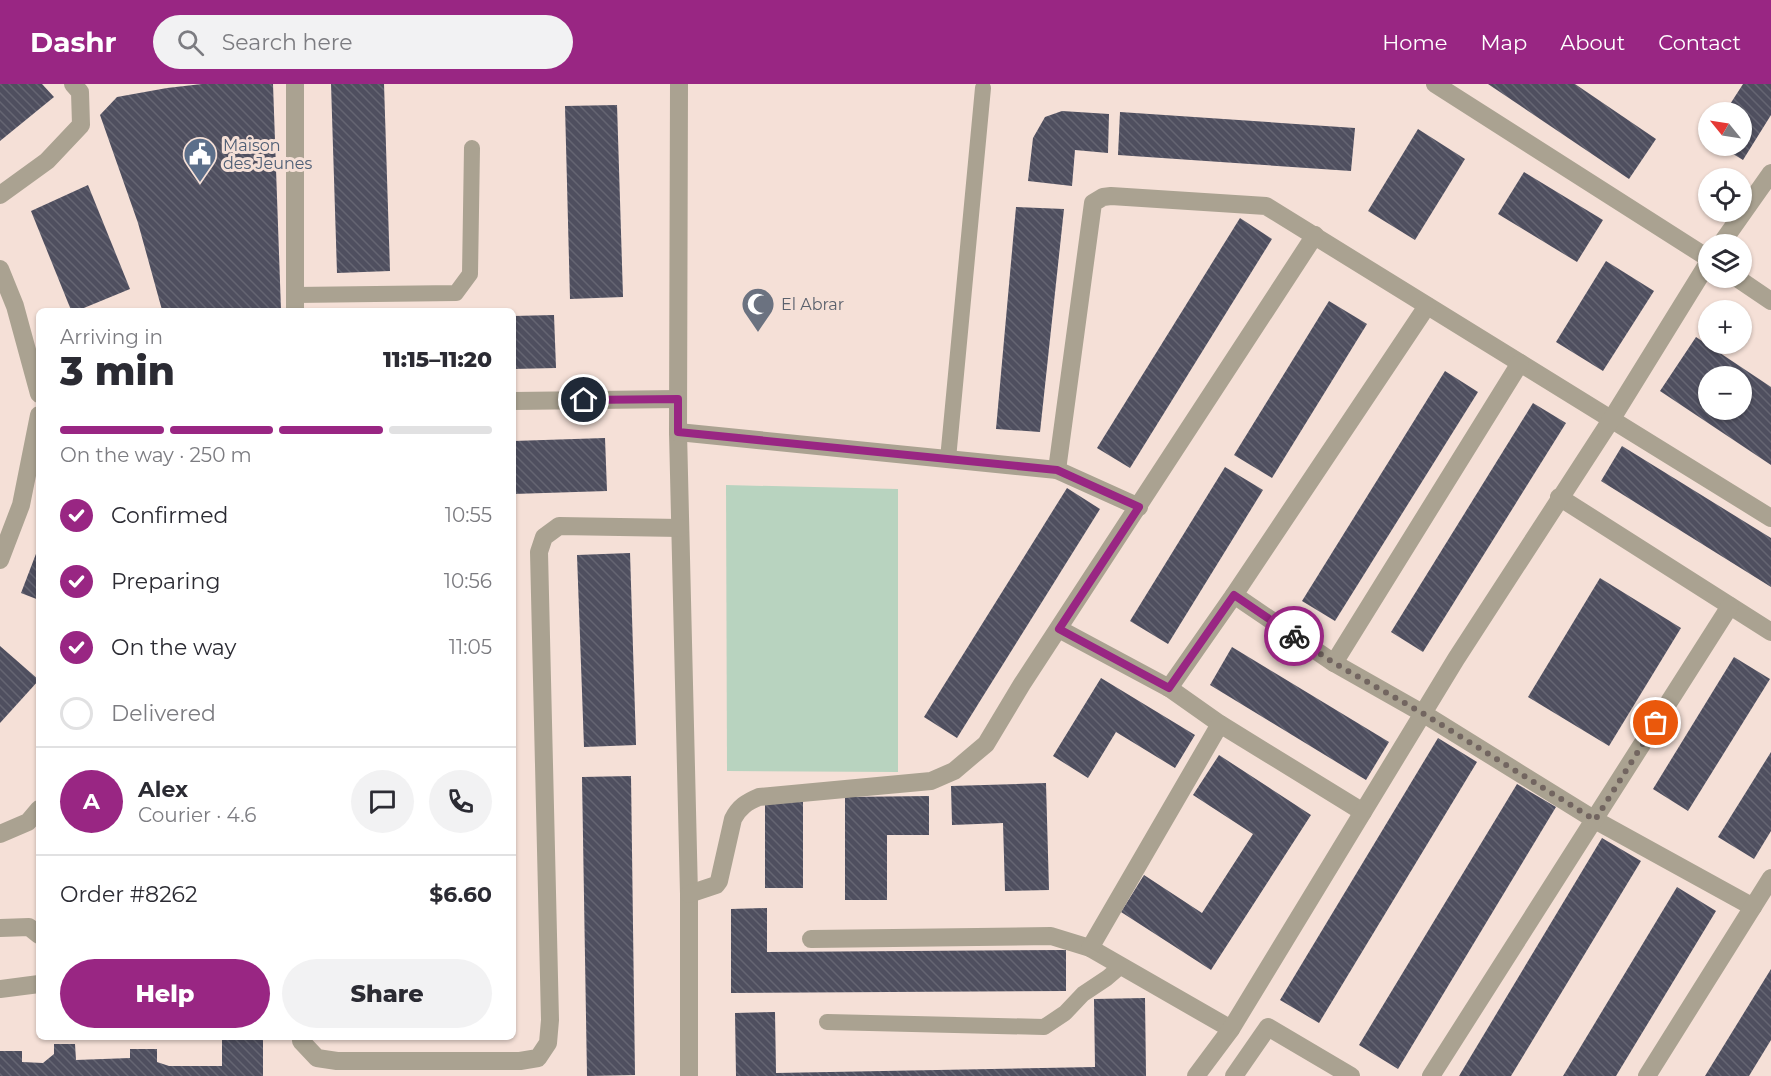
<!DOCTYPE html>
<html lang="en">
<head>
<meta charset="utf-8">
<style>
  :root { --surface:#fff; --page:#f2f2f3; --text:#2b2b33; --muted:#7c7c81; --line:#e1e1e2; --accent:#992683 }
  body { margin:0; font-family:Montserrat,sans-serif; background:var(--page); color:var(--text); height:100vh; display:flex; flex-direction:column; font-size:22px; white-space:nowrap }
  * { box-sizing:border-box; margin:0 }
  p { font-size:20px; color:var(--muted) }
  .icon { flex:none; width:33px; height:33px; fill:none; stroke:currentColor; stroke-width:2; stroke-linecap:round; stroke-linejoin:round }
  .map { position:relative; flex:1; overflow:hidden }
  .panel { position:absolute; left:36px; top:224px; width:480px; height:732px; display:flex; flex-direction:column; background:var(--surface); border-radius:9px; box-shadow:0 2px 4px #0004 }
  .panel>* { flex:none }
  .needle { width:39px; rotate:300deg }
  .tools { position:absolute; left:1698px; top:18px; display:grid; gap:12px }
  .tools a { display:grid; place-items:center; width:54px; height:54px; border-radius:50%; background:var(--surface); box-shadow:0 2px 4px #0004; font-size:30px }
  .pin { position:absolute; display:grid; place-items:center; width:51px; height:51px; color:#fff; margin:-26px; border:3px solid #fff; border-radius:50%; box-shadow:0 2px 6px #0007 }
  .courier { position:absolute; display:grid; place-items:center; width:60px; height:60px; margin:-30px; border:4px solid #992683; border-radius:50%; background:#fff; color:#222; box-shadow:0 2px 8px #0007 }
  .summary em { font-style:normal; font-weight:800 }
  .summary div { display:flex; flex-direction:column-reverse }
  .summary { display:flex; align-items:center; justify-content:space-between; height:102px; padding:0 24px }
  h1 { font-size:39px; font-weight:800; line-height:45px }
  .bar { display:grid; grid-template-columns:repeat(4,1fr); gap:9px 6px; align-content:center; height:72px; padding:0 24px }
  .bar i { height:8px; border-radius:4px; background:var(--line) }
  .bar .current { background:var(--accent) }
  .bar p { grid-column:span 4 }
  .line { display:flex; align-items:center; gap:15px; padding:0 24px; border-top:2px solid var(--line) }
  .line div { flex:1 }
  .round { display:grid; place-items:center; flex:none; width:63px; height:63px; border-radius:32px; background:var(--page) }
  ol { padding:0 24px; list-style:none }
  li { display:flex; align-items:center; gap:18px; height:66px }
  li p { margin-inline-start:auto }
  li .icon { padding:6px; border-radius:50%; background:var(--accent); color:#fff; stroke-width:4 }
  li:last-child { color:var(--muted) }
  li i { width:33px; height:33px; border:3px solid var(--line); border-radius:50% }
  .cta { display:flex; gap:12px; margin-top:auto; padding:12px 24px }
  .cta a { flex:1; height:69px; border-radius:36px; background:var(--accent); color:#fff; font-size:24px; font-weight:800; line-height:69px; text-align:center }
  .cta a+a { background:var(--page); color:var(--text) }
  header { display:flex; align-items:center; gap:36px; box-sizing:border-box; height:84px; padding:0 30px; background:var(--accent); color:#fff }
  header strong { font-size:28px }
  nav { display:flex; gap:33px; margin-inline-start:auto; font-size:21px }
  .search { width:420px; height:54px; background:var(--page); display:flex; align-items:center; gap:15px; box-sizing:border-box; padding:0 21px; border-radius:33px; color:var(--muted); font-size:22px }
  .map>svg:first-child { display:block }
  .pitch { fill:#b8d3bf }
  .building { fill:url(#building-back-hatch); fill-rule:evenodd }
  .lines { fill:none; stroke-linecap:round; stroke-linejoin:round }
  .lane { stroke:#aaa291; stroke-width:16 }
  .street { stroke:#aaa291; stroke-width:18 }
  .done { stroke:#726560; stroke-width:6; stroke-dasharray:0 10.8 }
  .route { stroke:#992683; stroke-width:8 }
  .labels { text-anchor:middle; dominant-baseline:central; stroke-width:6; stroke-linejoin:round; paint-order:stroke }
  .service-label { font-size:16px; fill:#4e5e75; stroke:#f5e0d7; text-anchor:start }
  .worship-label { font-size:16px; fill:#5b616d; stroke:#f5e0d7; text-anchor:start }
</style>
</head>
<body>
<header>
<strong>Dashr</strong>
<div class="search"><svg class="icon" aria-label="search" viewBox="0 0 24 24"><circle cx="10" cy="10" r="6"/><path d="M15 15l6 6"/></svg>Search here</div>
<nav><a>Home</a><a>Map</a><a>About</a><a>Contact</a></nav>
</header>
<div class="map">
<svg width="1771" height="992" viewBox="0 0 1771 992">
  <defs>
    <pattern id="building-back-hatch" width="6" height="6" patternUnits="userSpaceOnUse" patternTransform="scale(1.5)"><rect width="6" height="6" fill="#4f4f5f"/><path d="M-1 5l2 2M0 0l6 6M5-1l2 2" fill="none" stroke="#656572"/></pattern>
  </defs>
  <rect width="100%" height="100%" fill="#f5e0d7"/>
  <polygon class="pitch" points="726,401 898,405 898,688 727,687"/>
  <g class="building">
    <polygon points="0,0 42,0 54,13 0,57"/>
    <polygon points="202,0 273,0 281,226 162,226 138,139 100,31 117,13 167,4"/>
    <polygon points="331,0 384,0 390,187 337,189"/>
    <polygon points="1488,0 1575,0 1656,55 1629,95"/>
    <polygon points="1743,0 1771,0 1771,31 1743,76 1720,62 1742,62 1742,28 1725,28"/>
    <polygon points="617,21 623,213 570,215 565,22"/>
    <polygon points="1062,27 1109,30 1108,69 1075,66 1072,102 1028,97 1033,54 1045,33"/>
    <polygon points="1120,28 1355,44 1351,87 1118,71"/>
    <polygon points="1418,45 1465,75 1415,156 1368,127"/>
    <polygon points="1524,88 1603,136 1577,178 1498,130"/>
    <polygon points="88,101 130,205 79,226 71,226 31,127"/>
    <polygon points="1016,123 1064,125 1040,348 996,345"/>
    <polygon points="1240,134 1272,155 1130,384 1097,364"/>
    <polygon points="1606,177 1654,207 1603,287 1556,258"/>
    <polygon points="1329,217 1367,240 1272,394 1234,371"/>
    <polygon points="554,231 556,284 513,285 513,232"/>
    <path d="M1696,253L1771,303V381L1660,307ZM1708,292H1742V326H1708Z"/>
    <polygon points="1445,287 1478,308 1335,537 1302,517"/>
    <polygon points="1533,319 1566,339 1423,568 1391,548"/>
    <polygon points="605,354 607,407 513,410 513,357"/>
    <polygon points="1622,362 1771,454 1771,503 1601,397"/>
    <polygon points="1225,383 1263,406 1168,560 1130,537"/>
    <polygon points="1067,404 1100,425 957,654 924,633"/>
    <polygon points="39,462 39,516 21,509"/>
    <polygon points="630,469 636,661 584,663 577,471"/>
    <polygon points="1600,494 1681,544 1609,662 1528,613"/>
    <polygon points="0,562 39,596 0,639"/>
    <polygon points="1232,563 1389,658 1366,696 1210,601"/>
    <polygon points="1734,573 1770,595 1688,727 1653,705"/>
    <polygon points="1101,594 1195,651 1175,684 1116,648 1088,694 1053,672"/>
    <polygon points="1438,654 1477,678 1319,939 1280,916"/>
    <polygon points="1771,668 1771,747 1754,775 1718,753"/>
    <polygon points="1219,671 1311,731 1211,886 1121,828 1144,791 1202,829 1253,750 1193,711"/>
    <polygon points="631,692 635,991 587,992 582,693"/>
    <polygon points="1046,699 1049,806 1005,807 1003,739 952,741 951,702"/>
    <polygon points="1517,700 1556,723 1398,985 1359,961"/>
    <polygon points="929,712 929,751 887,751 887,816 845,816 845,713"/>
    <rect x="765" y="716" width="38" height="88"/>
    <polygon points="1602,754 1641,777 1511,992 1459,992"/>
    <polygon points="1677,803 1716,827 1616,992 1563,992"/>
    <polygon points="767,824 767,868 1066,866 1066,907 731,909 731,825"/>
    <polygon points="1771,885 1771,956 1749,992 1705,992"/>
    <polygon points="1145,914 1146,992 736,992 735,929 775,928 776,989 1095,983 1094,915"/>
    <polygon points="222,952 263,952 263,992 0,992 0,967 22,967 22,978 43,979 54,970 54,960 75,960 76,976 130,974 130,965 157,965 157,978 169,982 222,982"/>
  </g>
  <g class="lines">
    <g class="lane">
      <polyline points="295,211 456,209 470,190 472,64"/>
      <polyline points="948,375 983,4"/>
      <polyline points="827,938 1044,943 1065,929 1083,910 1107,894 1121,882"/>
    </g>
    <g class="street">
      <polyline points="295,0 295,226"/>
      <polyline points="679,0 678,348 689,810 689,992"/>
      <polyline points="1435,0 1708,174"/>
      <polyline points="0,111 47,77 81,41 80,8 73,0"/>
      <polyline points="1721,160 1771,89"/>
      <polyline points="0,185 15,222 39,310"/>
      <polyline points="1737,194 1771,217"/>
      <polyline points="513,317 678,315"/>
      <polyline points="678,348 1057,386 1139,423"/>
      <polyline points="1057,386 1093,119 1103,113 1111,112 1266,122 1771,434"/>
      <polyline points="1559,413 1771,548"/>
      <polyline points="0,476 21,421 39,331"/>
      <polyline points="1234,511 1334,579 1424,630 1595,736 1753,823"/>
      <polyline points="1059,545 1169,604 1220,640 1363,728"/>
      <polyline points="1334,579 1520,279"/>
      <polyline points="1169,604 1234,511 1427,222"/>
      <polyline points="0,750 28,738 39,725"/>
      <path d="M689,810L716,801L719,797L733,735C739,723 747,718 759,713L931,697L954,687L986,660L1022,600L1315,151"/>
      <polyline points="0,844 29,843 39,851"/>
      <polyline points="811,855 1051,852 1090,864 1231,945"/>
      <polyline points="1090,864 1220,640"/>
      <polyline points="0,905 39,900"/>
      <polyline points="301,952 301,957 317,974 337,977 520,977 538,974 548,959 550,936 539,468 544,453 559,442 680,444"/>
      <polyline points="1196,992 1231,945 1456,575 1611,336 1708,179"/>
      <polyline points="1234,992 1268,943 1351,992"/>
      <polyline points="1431,992 1730,522"/>
      <polyline points="1647,992 1771,794"/>
    </g>
  </g>
  <g class="lines">
    <polyline class="done" points="1294,552 1334,579 1424,630 1595,736 1656,639"/>
    <polyline class="route" points="584,316 678,315 678,348 1057,386 1139,423 1059,545 1169,604 1234,511 1294,552"/>
  </g>
  <defs>
    <symbol id="civic-pin" viewBox="-11 -11 22 30"><path d="M0 17L-7.5 6A9.5 9.5 0 1 1 7.5 6Z" fill="#5c6f8a" stroke="#f5e0d7"/><path d="M-.6-6.5H3V-4.5H.6V-3L4-1V1h2V6H-6V1h2V-1L-.6-3ZM-1.2 2.5V6h2.4V2.5Z" fill="#fff"/></symbol>
    <symbol id="mosque-pin" viewBox="-11 -11 22 30"><path d="M0 17L-7.5 6A9.5 9.5 0 1 1 7.5 6Z" fill="#6b7280" stroke="#f5e0d7"/><path d="M3.5-4.9A6 6 0 1 0 3.5 4.9A5 5 0 1 1 3.5-4.9Z" fill="#fff"/></symbol>
  </defs>
  <g fill-rule="evenodd">
    <use href="#civic-pin" x="181" y="51" width="38" height="52"/>
    <use href="#mosque-pin" x="739" y="201" width="38" height="52"/>
  </g>
  <g class="labels">
    <g class="service-label">
      <text x="223" y="61">Maison<tspan x="223" dy="18">des Jeunes</tspan></text>
    </g>
    <g class="worship-label">
      <text x="781" y="220">El Abrar</text>
    </g>
  </g>
</svg>
<div class="tools">
<a><svg class="needle" viewBox="-14 -14 28 28"><path d="M0-13l5 13h-10z" fill="#e53935"/><path d="M0 13l5-13h-10z" fill="#7c7c81"/></svg></a>
<a><svg class="icon" aria-label="locate" viewBox="0 0 24 24"><circle cx="12" cy="12" r="6"/><path d="M12 2v4M12 18v4M2 12h4M18 12h4"/></svg></a>
<a><svg class="icon" aria-label="layers" viewBox="0 0 24 24"><path d="M12 4l9 5-9 5-9-5zM3 14l9 5 9-5"/></svg></a>
<a>+</a>
<a>−</a>
</div>
<div class="pin" style="left:1656px;top:639px;background:#ea580c"><svg class="icon" aria-label="bag" viewBox="0 0 24 24"><path d="M5 8h14l-1 12H6zM9 8a3 3 0 0 1 6 0"/></svg></div>
<div class="pin" style="left:584px;top:316px;background:#1f2937"><svg class="icon" aria-label="home" viewBox="0 0 24 24"><path d="M3 11l9-7 9 7M6 9v11h12V9"/></svg></div>
<div class="courier" style="left:1294px;top:552px"><svg class="icon" aria-label="bike" viewBox="0 0 24 24"><circle cx="6" cy="16" r="4"/><circle cx="18" cy="16" r="4"/><path d="M6 16l4-8h5l3 8M10 8l3 8H6M13 5h3"/></svg></div>
<section class="panel">
<div class="summary"><div><h1>3 min</h1><p>Arriving in</p></div><em>11:15–11:20</em></div>
<div class="bar"><i class="current"></i><i class="current"></i><i class="current"></i><i></i><p>On the way · 250 m</p></div>
<ol>
<li><svg class="icon" aria-label="check" viewBox="0 0 24 24"><path d="M5 12l5 5 9-10"/></svg>Confirmed<p>10:55</p></li>
<li><svg class="icon" aria-label="check" viewBox="0 0 24 24"><path d="M5 12l5 5 9-10"/></svg>Preparing<p>10:56</p></li>
<li><svg class="icon" aria-label="check" viewBox="0 0 24 24"><path d="M5 12l5 5 9-10"/></svg>On the way<p>11:05</p></li>
<li><i></i>Delivered</li>
</ol>
<div class="line" style="height:108px"><b class="round" style="background:var(--accent);color:#fff">A</b><div><b>Alex</b><p>Courier · 4.6</p></div><a class="round"><svg class="icon" aria-label="chat" viewBox="0 0 24 24"><path d="M4 5h16v11H9l-5 4z"/></svg></a><a class="round"><svg class="icon" aria-label="phone" viewBox="0 0 24 24"><path d="M5 4h4l2 5-3 2q2 4 5 5l2-3 5 2v4C11 20 4 13 5 4z"/></svg></a></div>
<div class="line" style="height:78px"><div>Order #8262</div><b>$6.60</b></div>
<div class="cta"><a>Help</a><a>Share</a></div>
</section>
</div>
</body>
</html>
